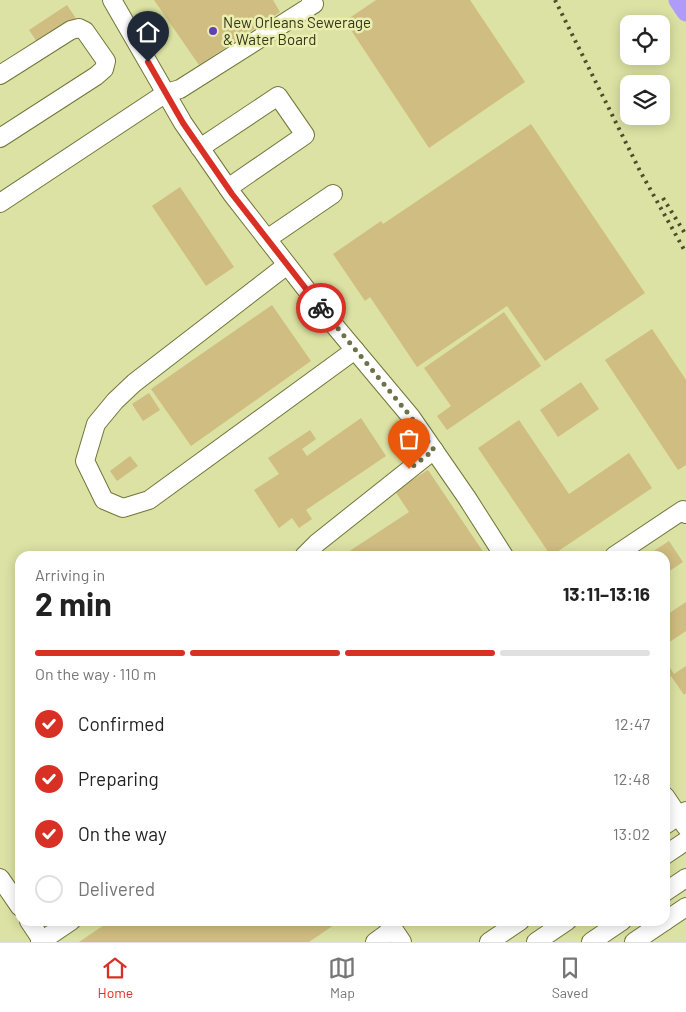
<!DOCTYPE html>
<html lang="en">
<head>
<meta charset="utf-8">
<style>
  :root { --surface:#fff; --page:#f2f2f2; --text:#222; --muted:#767676; --line:#e0e0e0; --accent:#d93025 }
  body { margin:0; font-family:Barlow,sans-serif; background:var(--page); color:var(--text); height:100vh; display:flex; flex-direction:column; font-size:19px; white-space:nowrap }
  * { box-sizing:border-box; margin:0 }
  p { font-size:16px; color:var(--muted) }
  .icon { flex:none; width:28px; height:28px; fill:none; stroke:currentColor; stroke-width:2; stroke-linecap:round; stroke-linejoin:round }
  .map { position:relative; flex:1; overflow:hidden }
  .details { position:absolute; left:15px; top:551px; width:655px; height:375px; display:flex; flex-direction:column; background:var(--surface); border-radius:15px; box-shadow:0 2px 12px #0003 }
  .details>* { flex:none }
  .buttons { position:absolute; left:620px; top:15px; display:grid; gap:10px }
  .buttons a { display:grid; place-items:center; width:50px; height:50px; border-radius:10px; background:var(--surface); box-shadow:0 2px 12px #0003; font-size:25px }
  .pin { position:absolute; display:grid; place-items:center; width:42px; height:42px; color:#fff; margin:-51px -21px; border-radius:50% 50% 50% 0; rotate:-45deg; box-shadow:0 0 5px #0007 }
  .pin .icon { rotate:45deg }
  .courier { position:absolute; display:grid; place-items:center; width:50px; height:50px; margin:-25px; border:4px solid #d93025; border-radius:50%; background:#fff; color:#222; box-shadow:0 1px 6px #0007 }
  .summary em { font-style:normal; font-weight:700 }
  .summary div { display:flex; flex-direction:column-reverse }
  .summary { display:flex; align-items:center; justify-content:space-between; height:85px; padding:0 20px }
  h1 { font-size:32px; font-weight:700; line-height:38px }
  .bar { display:grid; grid-template-columns:repeat(4,1fr); gap:8px 5px; align-content:center; height:60px; padding:0 20px }
  .bar i { height:6px; border-radius:4px; background:var(--line) }
  .bar .selected { background:var(--accent) }
  .bar p { grid-column:span 4 }
  ol { padding:0 20px; list-style:none }
  li { display:flex; align-items:center; gap:15px; height:55px }
  li p { margin-inline-start:auto }
  li .icon { padding:5px; border-radius:50%; background:var(--accent); color:#fff; stroke-width:4 }
  li:last-child { color:var(--muted) }
  li i { width:28px; height:28px; border:2px solid var(--line); border-radius:50% }
  .dock { display:flex; justify-content:space-around; align-items:center; height:70px; border-top:1px solid var(--line); background:var(--surface); font-size:14px; color:var(--muted) }
  .dock a { display:grid; justify-items:center; gap:2px }
  .dock .selected { color:var(--accent) }
  .map>svg:first-child { display:block }
  .lines { fill:none; stroke-linecap:round; stroke-linejoin:round }
  .canal { stroke:#ae9cf8; stroke-width:19 }
  .building { fill:#d0bd81 }
  .minor-casing { stroke:#72763b; stroke-width:20 }
  .minor { stroke:#fff; stroke-width:18 }
  .rail { stroke:#4b4d2f; stroke-width:4; stroke-dasharray:2.5 5; stroke-linecap:butt }
  .done { stroke:#6e724b; stroke-width:5; stroke-dasharray:0 9 }
  .route { stroke:#d93025; stroke-width:6 }
  .poi-dot { fill:#633fb7; stroke:#eaefb0; stroke-width:2 }
  .labels { text-anchor:middle; dominant-baseline:central; stroke-width:5; stroke-linejoin:round; paint-order:stroke }
  .poi-label { font-size:15px; fill:#33351c; stroke:#eaefb0; text-anchor:start }
</style>
</head>
<body>
<div class="map">
<svg width="686" height="942" viewBox="0 0 686 942">
  <rect width="100%" height="100%" fill="#dce2a3"/>
  <g class="lines">
    <polyline class="canal" points="678,0 686,12"/>
  </g>
  <g class="building">
    <polygon points="154,0 273,0 280,12 199,65"/>
    <polygon points="376,0 470,0 525,82 429,148 345,21"/>
    <polygon points="67,5 77,20 39,45 29,30"/>
    <polygon points="531,124 645,293 545,361 507,306 417,367 370,297 365,301 333,254 381,221 383,224"/>
    <polygon points="180,187 234,267 206,286 152,206"/>
    <polygon points="272,305 311,361 191,446 151,389"/>
    <polygon points="504,312 541,366 447,430 437,416 451,406 424,368"/>
    <polygon points="652,329 686,380 686,465 678,470 605,360"/>
    <polygon points="581,382 599,409 558,437 540,410"/>
    <polygon points="149,393 160,410 143,421 132,404"/>
    <polygon points="361,418 386,456 306,510 312,519 299,528 292,518 279,528 254,490 279,474 268,458 310,430 316,439 302,449 307,456"/>
    <polygon points="519,420 569,494 629,453 652,488 551,556 478,448"/>
    <polygon points="130,456 138,466 117,481 110,471"/>
    <polygon points="428,470 486,556 342,556 409,512 395,491"/>
    <polygon points="669,541 683,562 665,574 665,556 646,556"/>
    <polygon points="686,602 686,631 665,645 665,616"/>
    <polygon points="667,663 674,674 686,666 686,693 684,695 671,676 665,680"/>
    <polygon points="110,921 340,921 309,942 79,942"/>
  </g>
  <g class="lines">
    <defs>
      <g id="minor">
        <polyline points="112,0 183,123 232,194 334,325 411,417 467,498 504,556"/>
        <polyline points="0,75 71,30 79,28 85,31 106,61 104,69 96,76 0,138"/>
        <polyline points="200,148 278,96 305,135 228,188"/>
        <polyline points="0,203 166,93 180,89 314,4 311,0"/>
        <polyline points="267,239 333,194"/>
        <polyline points="287,265 134,383 115,401 96,424 85,461 104,500 123,508 149,500 355,350"/>
        <polyline points="304,556 317,543 434,450"/>
        <polyline points="614,556 683,510 686,514"/>
        <polyline points="665,796 686,827"/>
        <polyline points="665,825 686,811"/>
        <polyline points="665,855 686,841"/>
        <polyline points="0,878 20,907"/>
        <polyline points="665,892 686,878"/>
        <polyline points="29,921 43,942"/>
        <polyline points="388,921 402,942"/>
        <polyline points="665,921 686,907"/>
        <polyline points="40,942 71,921"/>
        <polyline points="375,942 393,929"/>
        <polyline points="489,942 520,921"/>
        <polyline points="536,942 567,921"/>
        <polyline points="591,942 622,921"/>
        <polyline points="634,942 665,921"/>
      </g>
    </defs>
    <use href="#minor" class="minor-casing"/>
    <use href="#minor" class="minor"/>
    <g class="rail">
      <polyline points="555,0 640,171 686,253"/>
      <polyline points="663,198 686,235"/>
    </g>
  </g>
  <g class="lines">
    <polyline class="done" points="321,308 411,417 434,450 409,469"/>
    <polyline class="route" points="148,62 183,123 232,194 321,308"/>
  </g>
  <circle class="poi-dot" cx="213" cy="31" r="5"/>
  <g class="labels">
    <g class="poi-label">
      <text x="223" y="22">New Orleans Sewerage<tspan x="223" dy="17">&amp; Water Board</tspan></text>
    </g>
  </g>
</svg>
<div class="buttons">
<a><svg class="icon" aria-label="locate" viewBox="0 0 24 24"><circle cx="12" cy="12" r="6"/><path d="M12 2v4M12 18v4M2 12h4M18 12h4"/></svg></a>
<a><svg class="icon" aria-label="layers" viewBox="0 0 24 24"><path d="M12 4l9 5-9 5-9-5zM3 14l9 5 9-5"/></svg></a>
</div>
<div class="pin" style="left:409px;top:469px;background:#ea580c"><svg class="icon" aria-label="bag" viewBox="0 0 24 24"><path d="M5 8h14l-1 12H6zM9 8a3 3 0 0 1 6 0"/></svg></div>
<div class="pin" style="left:148px;top:62px;background:#1f2937"><svg class="icon" aria-label="home" viewBox="0 0 24 24"><path d="M3 11l9-7 9 7M6 9v11h12V9"/></svg></div>
<div class="courier" style="left:321px;top:308px"><svg class="icon" aria-label="bike" viewBox="0 0 24 24"><circle cx="6" cy="16" r="4"/><circle cx="18" cy="16" r="4"/><path d="M6 16l4-8h5l3 8M10 8l3 8H6M13 5h3"/></svg></div>
<section class="details">
<div class="summary"><div><h1>2 min</h1><p>Arriving in</p></div><em>13:11–13:16</em></div>
<div class="bar"><i class="selected"></i><i class="selected"></i><i class="selected"></i><i></i><p>On the way · 110 m</p></div>
<ol>
<li><svg class="icon" aria-label="check" viewBox="0 0 24 24"><path d="M5 12l5 5 9-10"/></svg>Confirmed<p>12:47</p></li>
<li><svg class="icon" aria-label="check" viewBox="0 0 24 24"><path d="M5 12l5 5 9-10"/></svg>Preparing<p>12:48</p></li>
<li><svg class="icon" aria-label="check" viewBox="0 0 24 24"><path d="M5 12l5 5 9-10"/></svg>On the way<p>13:02</p></li>
<li><i></i>Delivered</li>
</ol>
</section>
</div>
<nav class="dock">
<a class="selected"><svg class="icon" aria-label="home" viewBox="0 0 24 24"><path d="M3 11l9-7 9 7M6 9v11h12V9"/></svg>Home</a>
<a><svg class="icon" aria-label="map" viewBox="0 0 24 24"><path d="M3 6l6-2 6 2 6-2v14l-6 2-6-2-6 2zM9 4v14M15 6v14"/></svg>Map</a>
<a><svg class="icon" aria-label="saved" viewBox="0 0 24 24"><path d="M7 4h10v16l-5-4-5 4z"/></svg>Saved</a>
</nav>
</body>
</html>
